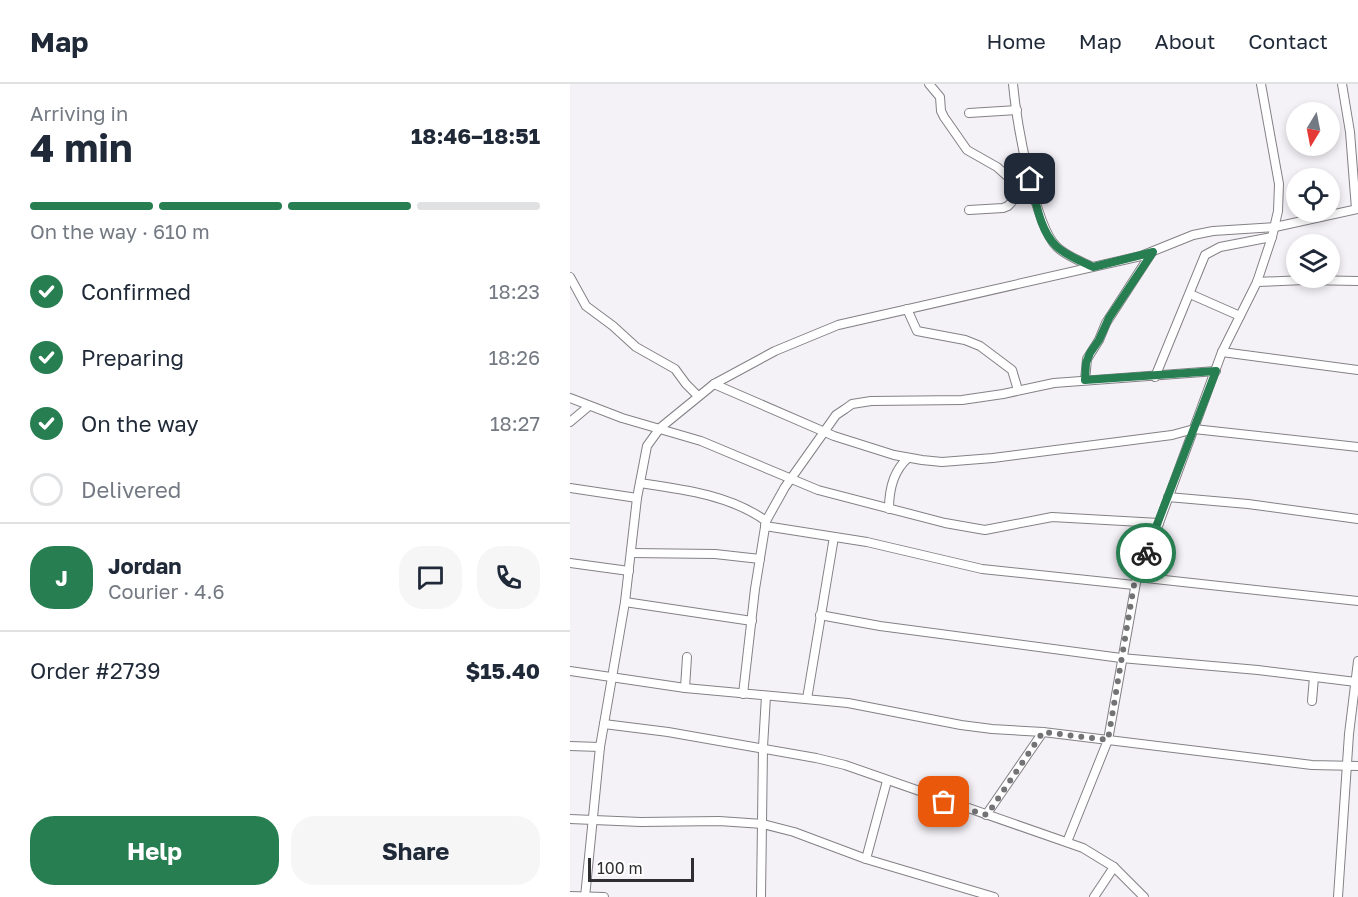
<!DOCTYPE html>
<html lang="en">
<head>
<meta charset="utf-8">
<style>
  :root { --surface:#fff; --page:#f6f6f7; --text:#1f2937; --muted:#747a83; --line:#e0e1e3; --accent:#267e51 }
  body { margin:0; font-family:"Golos Text",sans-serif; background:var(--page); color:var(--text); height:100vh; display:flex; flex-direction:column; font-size:22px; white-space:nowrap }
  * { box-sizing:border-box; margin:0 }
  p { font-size:20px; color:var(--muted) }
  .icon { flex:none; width:33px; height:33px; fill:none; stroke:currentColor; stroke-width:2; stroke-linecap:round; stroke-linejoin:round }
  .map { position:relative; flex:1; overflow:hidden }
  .drawer { display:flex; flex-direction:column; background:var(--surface); width:570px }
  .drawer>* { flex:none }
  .needle { width:39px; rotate:190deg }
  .tools { position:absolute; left:716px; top:18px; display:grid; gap:12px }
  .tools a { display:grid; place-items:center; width:54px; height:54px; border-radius:50%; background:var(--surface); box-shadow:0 3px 9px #0003; font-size:30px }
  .scale { position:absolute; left:18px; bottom:15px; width:106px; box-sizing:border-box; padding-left:6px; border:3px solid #2e2d2f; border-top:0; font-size:16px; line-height:21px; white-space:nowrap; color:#2e2d2f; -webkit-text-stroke:4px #fff; paint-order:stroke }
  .pin { position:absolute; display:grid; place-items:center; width:51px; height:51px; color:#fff; margin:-26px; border-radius:12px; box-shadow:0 3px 9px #0006 }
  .courier { position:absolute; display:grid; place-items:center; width:60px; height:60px; margin:-30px; border:4px solid #267e51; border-radius:50%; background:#fff; color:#222; box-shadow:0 2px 8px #0007 }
  .overview em { font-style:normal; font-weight:700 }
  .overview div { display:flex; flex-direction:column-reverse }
  .overview { display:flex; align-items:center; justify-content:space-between; height:102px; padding:0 30px }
  h1 { font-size:39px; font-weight:700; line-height:45px }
  .bar { display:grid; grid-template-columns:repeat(4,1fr); gap:9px 6px; align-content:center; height:72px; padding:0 30px }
  .bar i { height:8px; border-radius:4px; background:var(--line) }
  .bar .on { background:var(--accent) }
  .bar p { grid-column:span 4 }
  .line { display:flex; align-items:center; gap:15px; padding:0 30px; border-top:2px solid var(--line) }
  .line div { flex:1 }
  .round { display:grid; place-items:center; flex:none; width:63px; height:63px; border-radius:24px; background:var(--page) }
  ol { padding:0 30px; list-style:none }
  li { display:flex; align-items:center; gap:18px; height:66px }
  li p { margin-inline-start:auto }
  li .icon { padding:6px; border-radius:50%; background:var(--accent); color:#fff; stroke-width:4 }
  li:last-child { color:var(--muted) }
  li i { width:33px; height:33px; border:3px solid var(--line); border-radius:50% }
  .primary-button { display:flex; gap:12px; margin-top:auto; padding:12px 30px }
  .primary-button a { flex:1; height:69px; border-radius:24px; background:var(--accent); color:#fff; font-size:24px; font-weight:700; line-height:69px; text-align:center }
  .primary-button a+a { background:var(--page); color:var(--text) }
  header { display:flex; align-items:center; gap:36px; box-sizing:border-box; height:84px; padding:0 30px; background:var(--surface); border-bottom:2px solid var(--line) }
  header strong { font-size:28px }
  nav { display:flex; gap:33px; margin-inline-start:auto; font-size:21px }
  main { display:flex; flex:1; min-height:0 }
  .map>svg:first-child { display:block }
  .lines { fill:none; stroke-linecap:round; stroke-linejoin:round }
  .minor-casing { stroke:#848186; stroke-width:10 }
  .minor { stroke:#fff; stroke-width:8 }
  .done { stroke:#737275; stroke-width:6; stroke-dasharray:0 10.8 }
  .route { stroke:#267e51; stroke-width:8 }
</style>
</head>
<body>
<header>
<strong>Map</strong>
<nav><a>Home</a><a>Map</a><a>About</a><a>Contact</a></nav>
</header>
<main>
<section class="drawer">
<div class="overview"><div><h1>4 min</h1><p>Arriving in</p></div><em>18:46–18:51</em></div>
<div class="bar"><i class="on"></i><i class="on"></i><i class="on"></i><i></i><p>On the way · 610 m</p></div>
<ol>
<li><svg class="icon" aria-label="check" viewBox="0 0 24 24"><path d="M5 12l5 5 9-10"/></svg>Confirmed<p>18:23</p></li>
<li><svg class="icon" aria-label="check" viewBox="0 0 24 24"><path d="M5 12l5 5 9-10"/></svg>Preparing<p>18:26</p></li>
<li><svg class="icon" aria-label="check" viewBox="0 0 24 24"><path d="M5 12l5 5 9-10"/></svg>On the way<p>18:27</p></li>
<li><i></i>Delivered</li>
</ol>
<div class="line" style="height:108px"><b class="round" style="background:var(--accent);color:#fff">J</b><div><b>Jordan</b><p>Courier · 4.6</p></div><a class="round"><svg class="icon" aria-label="chat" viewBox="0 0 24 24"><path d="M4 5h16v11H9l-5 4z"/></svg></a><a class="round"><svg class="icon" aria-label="phone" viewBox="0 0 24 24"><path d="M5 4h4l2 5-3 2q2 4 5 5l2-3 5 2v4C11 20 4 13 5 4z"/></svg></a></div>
<div class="line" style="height:78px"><div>Order #2739</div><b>$15.40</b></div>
<div class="primary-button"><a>Help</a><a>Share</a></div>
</section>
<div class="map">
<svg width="788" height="813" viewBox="0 0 788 813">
  <rect width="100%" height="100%" fill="#f4f1f7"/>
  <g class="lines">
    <defs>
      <g id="minor">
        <polyline points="359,0 370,13 371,27 374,33 397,66 427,83 467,119"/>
        <path d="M443,0C446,33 464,142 487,163C496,172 511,177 522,183"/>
        <polyline points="772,0 780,48 786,125"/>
        <polyline points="399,29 447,26"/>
        <polyline points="399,126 433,124 438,122 452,107"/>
        <polyline points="0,193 16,222 43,242 66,263 105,285 116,300 128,312"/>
        <polyline points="687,198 735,196 788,197"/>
        <polyline points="620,210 670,232"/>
        <polyline points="337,225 347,247 395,256 410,262 442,286 448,306"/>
        <polyline points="652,268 788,286"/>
        <polyline points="585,293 635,171 650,163 702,153"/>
        <polyline points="515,296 517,275 529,256 536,239 582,168"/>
        <polyline points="144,300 264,352 324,371 352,376 372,378 423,374 602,351 624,345 788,363"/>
        <polyline points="0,314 52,334 131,357 248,406 375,439 415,446 482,433 589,439"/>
        <polyline points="0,338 19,322"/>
        <path d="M70,399C112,405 160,411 196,437"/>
        <polyline points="0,404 67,414"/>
        <polyline points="598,413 678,420 788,435"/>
        <path d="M319,425C319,406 323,387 338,374"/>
        <polyline points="195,442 297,458 412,485 564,501"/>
        <polyline points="61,469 145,470 190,475"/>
        <polyline points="0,479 59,487"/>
        <polyline points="567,493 788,517"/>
        <polyline points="55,518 182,537"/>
        <polyline points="250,531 310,542 551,574 688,586 786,598"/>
        <polyline points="0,587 115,604 278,619 391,641 422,645 473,648 742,681 788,682"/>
        <polyline points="115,604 117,573"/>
        <polyline points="173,610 185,505 196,437 215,403 254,348 266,331 275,325 282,320 301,317 392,316 433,310 484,299 646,287"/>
        <polyline points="237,615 264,453"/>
        <polyline points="742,617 744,593"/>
        <polyline points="34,640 98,648 246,674 275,681 513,764 544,783 574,813"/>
        <polyline points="0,662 30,663"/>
        <polyline points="416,731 473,648"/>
        <polyline points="0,735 71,738 149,737 193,740 224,748 296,775 424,813"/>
        <polyline points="497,758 538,656 567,493 589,439 652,268 687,198 702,153 708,127 709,100 691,0"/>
        <polyline points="296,775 317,697"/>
        <polyline points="0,812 34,813"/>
        <polyline points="15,813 30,663 55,518 67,414 77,362 90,344 144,300 205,267 268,241 571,172 623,151 643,147 705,143 788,125"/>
        <polyline points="191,813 193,663 196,612"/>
        <polyline points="524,813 544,783"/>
        <polyline points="768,813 779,650 788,577"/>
      </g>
    </defs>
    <use href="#minor" class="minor-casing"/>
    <use href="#minor" class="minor"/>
  </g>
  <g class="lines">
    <polyline class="done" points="374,718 417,731 473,648 538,656 564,501 576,469"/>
    <path class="route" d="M460,95C466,117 469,145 486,162C495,171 511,177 523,183L583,168L539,234L529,256L520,269L516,279L515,296L646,287L576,469"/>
  </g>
</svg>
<div class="tools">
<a><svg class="needle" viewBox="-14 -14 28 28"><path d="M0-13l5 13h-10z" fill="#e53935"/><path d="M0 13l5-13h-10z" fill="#747a83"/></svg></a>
<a><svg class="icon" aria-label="locate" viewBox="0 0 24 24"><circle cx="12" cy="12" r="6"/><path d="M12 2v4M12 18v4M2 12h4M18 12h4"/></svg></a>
<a><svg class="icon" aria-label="layers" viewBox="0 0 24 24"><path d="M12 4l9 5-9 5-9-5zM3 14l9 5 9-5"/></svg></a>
</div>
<div class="scale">100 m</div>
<div class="pin" style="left:374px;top:718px;background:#ea580c"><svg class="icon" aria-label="bag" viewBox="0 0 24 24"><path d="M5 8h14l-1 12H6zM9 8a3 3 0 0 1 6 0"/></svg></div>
<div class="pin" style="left:460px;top:95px;background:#1f2937"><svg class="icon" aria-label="home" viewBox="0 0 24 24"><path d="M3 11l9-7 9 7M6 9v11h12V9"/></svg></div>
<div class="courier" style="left:576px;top:469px"><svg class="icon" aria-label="bike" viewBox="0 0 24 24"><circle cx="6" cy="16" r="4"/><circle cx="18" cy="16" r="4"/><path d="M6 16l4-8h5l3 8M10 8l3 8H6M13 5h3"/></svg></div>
</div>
</main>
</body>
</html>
